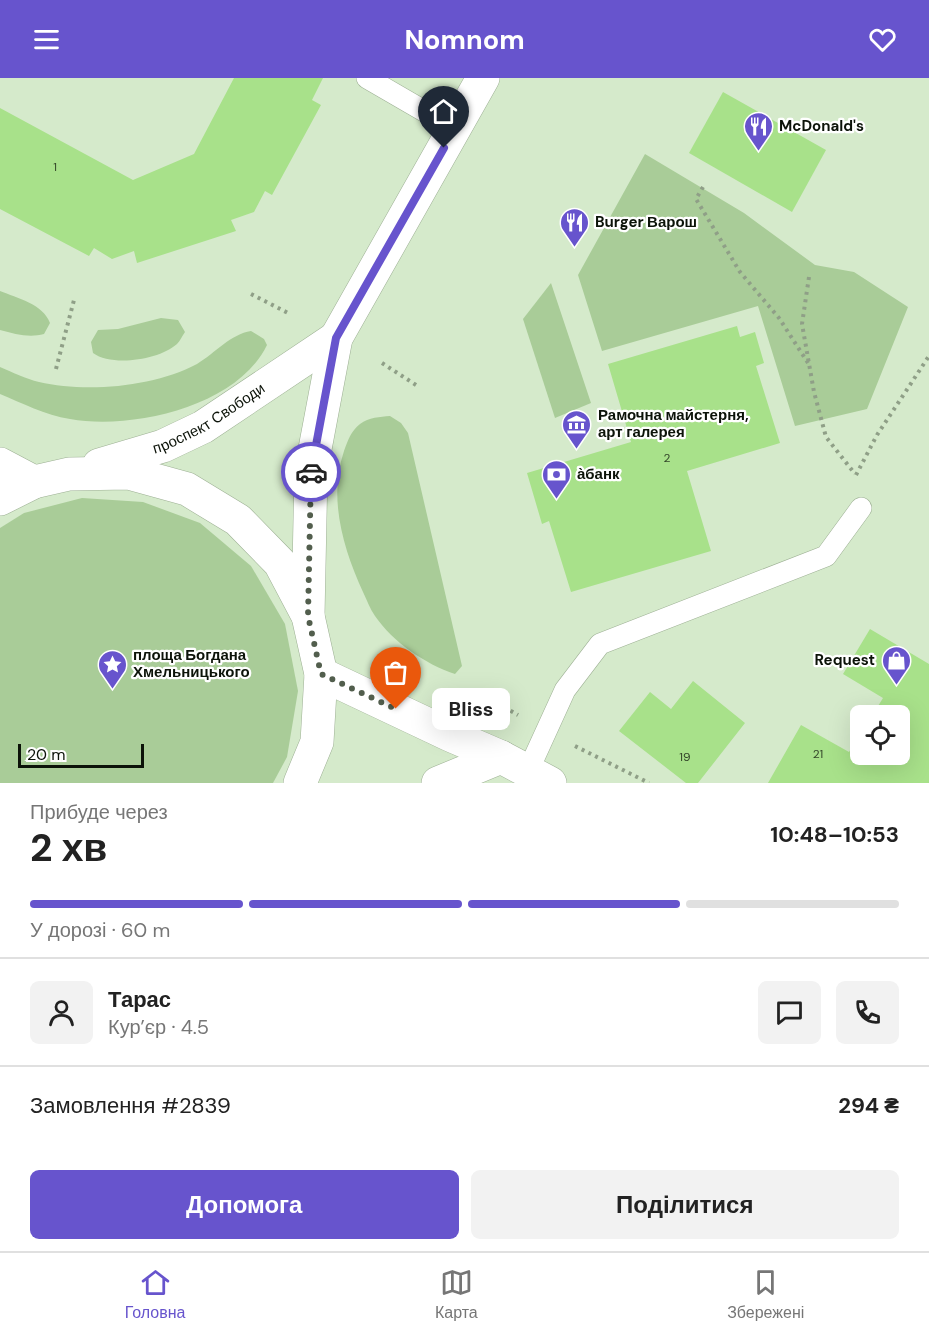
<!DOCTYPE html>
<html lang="uk">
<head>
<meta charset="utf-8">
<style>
  :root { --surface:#fff; --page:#f2f2f2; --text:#222; --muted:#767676; --line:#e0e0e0; --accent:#6754cd }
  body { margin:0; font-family:"DM Sans",sans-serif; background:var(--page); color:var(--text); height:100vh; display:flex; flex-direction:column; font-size:22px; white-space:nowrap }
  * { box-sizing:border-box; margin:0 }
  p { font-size:20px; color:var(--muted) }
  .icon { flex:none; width:33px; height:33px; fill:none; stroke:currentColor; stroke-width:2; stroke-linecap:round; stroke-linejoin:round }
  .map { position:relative; height:705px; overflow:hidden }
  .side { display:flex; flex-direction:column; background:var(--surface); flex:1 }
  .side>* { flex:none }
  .controls { position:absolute; left:850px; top:627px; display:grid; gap:12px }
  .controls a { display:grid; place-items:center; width:60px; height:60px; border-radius:9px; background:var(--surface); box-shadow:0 6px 24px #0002; font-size:30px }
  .scale { position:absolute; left:18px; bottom:15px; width:126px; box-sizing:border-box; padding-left:6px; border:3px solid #0c1309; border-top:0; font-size:16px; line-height:21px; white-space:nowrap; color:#0c1309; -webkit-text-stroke:4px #fff; paint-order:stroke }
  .pin { position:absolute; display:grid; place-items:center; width:51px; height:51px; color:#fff; margin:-62px -26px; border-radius:50% 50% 50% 0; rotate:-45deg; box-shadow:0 0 6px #0007 }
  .pin .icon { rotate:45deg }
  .courier { position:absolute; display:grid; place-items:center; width:60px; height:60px; margin:-30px; border:4px solid #6754cd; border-radius:50%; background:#fff; color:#222; box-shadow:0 2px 8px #0007 }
  .bubble { position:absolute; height:42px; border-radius:9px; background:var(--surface); box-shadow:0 6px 24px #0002; font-size:20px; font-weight:700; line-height:42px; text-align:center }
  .headline em { font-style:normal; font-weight:700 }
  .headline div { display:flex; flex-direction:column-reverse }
  .headline { display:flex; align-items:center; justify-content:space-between; height:102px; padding:0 30px }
  h1 { font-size:39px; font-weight:700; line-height:45px }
  .bar { display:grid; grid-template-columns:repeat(4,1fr); gap:9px 6px; align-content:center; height:72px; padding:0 30px }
  .bar i { height:8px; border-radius:4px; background:var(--line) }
  .bar .selected { background:var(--accent) }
  .bar p { grid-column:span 4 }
  .line { display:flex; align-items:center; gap:15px; padding:0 30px; border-top:2px solid var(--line) }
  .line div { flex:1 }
  .round { display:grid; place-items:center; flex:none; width:63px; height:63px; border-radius:9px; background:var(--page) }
  .button { display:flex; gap:12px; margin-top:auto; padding:12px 30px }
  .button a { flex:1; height:69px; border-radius:9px; background:var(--accent); color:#fff; font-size:24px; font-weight:700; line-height:69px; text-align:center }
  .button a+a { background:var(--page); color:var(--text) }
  header { display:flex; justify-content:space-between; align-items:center; height:78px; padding:0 30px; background:var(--accent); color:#fff; font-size:27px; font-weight:700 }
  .menu { display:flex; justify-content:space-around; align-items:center; height:84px; border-top:2px solid var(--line); background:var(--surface); font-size:16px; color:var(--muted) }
  .menu a { display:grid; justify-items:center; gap:3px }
  .menu .selected { color:var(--accent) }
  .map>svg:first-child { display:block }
  .green { fill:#a9cc98 }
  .building { fill:#a8e18a }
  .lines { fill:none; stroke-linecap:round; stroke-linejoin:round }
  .lane-casing { stroke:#9db094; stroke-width:22 }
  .street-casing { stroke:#9db094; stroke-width:34 }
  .secondary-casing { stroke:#9db094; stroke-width:34 }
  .path { stroke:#8f9f87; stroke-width:4; stroke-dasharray:3 4.5; stroke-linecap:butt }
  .lane { stroke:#fff; stroke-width:21 }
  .street { stroke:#fff; stroke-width:33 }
  .secondary { stroke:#fff; stroke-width:33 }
  .done { stroke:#525e4d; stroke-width:6; stroke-dasharray:0 10.8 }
  .route { stroke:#6754cd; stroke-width:8 }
  .labels { text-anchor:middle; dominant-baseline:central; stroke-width:4.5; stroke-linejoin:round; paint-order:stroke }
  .number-label { font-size:12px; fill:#334629 }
  .poi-label { font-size:15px; font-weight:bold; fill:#0c1309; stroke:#fff; text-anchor:start }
  .street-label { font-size:15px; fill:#0c1309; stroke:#fff }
</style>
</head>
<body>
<header><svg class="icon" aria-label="menu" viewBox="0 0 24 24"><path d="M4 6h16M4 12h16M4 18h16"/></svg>Nomnom<svg class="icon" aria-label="heart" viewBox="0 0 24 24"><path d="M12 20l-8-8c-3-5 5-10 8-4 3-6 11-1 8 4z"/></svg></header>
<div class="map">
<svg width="929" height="705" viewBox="0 0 929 705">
  <rect width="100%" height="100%" fill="#d5eacb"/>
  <g class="green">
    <polygon points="645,76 744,135 815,187 854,194 908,229 867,331 795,348 758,228 602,273 578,197"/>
    <polygon points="551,205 591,325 555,340 523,241"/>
    <path d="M0,213C17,220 43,226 50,245L44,256C29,260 15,256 0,252Z"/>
    <path d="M161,240L178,242L185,254C182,258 180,263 177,266C159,282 112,289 93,275L91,264L98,252L118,251Z"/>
    <path d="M251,253L264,261L267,267C237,329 132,352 70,341C45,337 22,325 0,316V289C12,294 26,301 39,304C86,315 154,309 197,286C215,275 231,256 251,253Z"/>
    <path d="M390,338L401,345L408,355L462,588L455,596C425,586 393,564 375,538C370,531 367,522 363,514C343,470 328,420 344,373C348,362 351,353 360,346C369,339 380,339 390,338Z"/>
    <polygon points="82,420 143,424 200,445 251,488 285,546 298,613 287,679 273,705 0,705 0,450 24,435"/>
  </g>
  <g class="building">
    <polygon points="234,0 323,0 312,22 321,27 272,117 265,113 254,134 231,142 236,153 137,185 134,173 112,181 94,170 89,178 0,131 0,30 133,102 194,76"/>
    <polygon points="723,14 826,72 792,134 689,75"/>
    <polygon points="737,248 740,259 755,254 764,285 756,288 780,365 687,393 711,473 571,514 549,443 542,446 527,395 631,364 608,286"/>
    <polygon points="870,551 929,586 929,705 768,705 801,647 849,674 861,655 861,676 900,676 900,638 872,638 883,620 843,596"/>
    <polygon points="693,603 745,645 698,705 686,705 619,653 650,614 671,631"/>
  </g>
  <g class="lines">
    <defs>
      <g id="lane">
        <polyline points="367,0 455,51"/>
        <polyline points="528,693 565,612 600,566 826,478 861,430"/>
      </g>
      <g id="street">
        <polyline points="321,596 450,657 501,679 550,705"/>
        <polyline points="438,705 501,679"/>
      </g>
      <g id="secondary">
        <polyline points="0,386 34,404"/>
        <path id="s1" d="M99,387L163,368L203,349L336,260"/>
        <polyline points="0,421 34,404 69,396 129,395 187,411 238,442 280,485 308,538 321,596 317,664 300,705"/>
        <polyline points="308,538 311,392 336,260 483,0"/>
      </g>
    </defs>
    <use href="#lane" class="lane-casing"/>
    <use href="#street" class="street-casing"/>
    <use href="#secondary" class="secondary-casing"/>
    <g class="path">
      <polyline points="703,109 696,121 740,194 779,240 808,285"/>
      <polyline points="809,199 802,246 814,314 826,359 855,396"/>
      <polyline points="251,216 290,236"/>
      <polyline points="382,285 416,307"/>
      <polyline points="56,291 74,222"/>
      <polyline points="856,397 877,357 929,278"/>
      <polyline points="478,614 518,637"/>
      <polyline points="575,668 649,705"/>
    </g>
    <use href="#lane" class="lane"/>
    <use href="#street" class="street"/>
    <use href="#secondary" class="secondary"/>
  </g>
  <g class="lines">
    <polyline class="done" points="311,394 308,538 321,596 396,631"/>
    <polyline class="route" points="311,394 336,260 444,70"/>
  </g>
  <defs>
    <symbol id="restaurant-pin" viewBox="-11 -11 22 30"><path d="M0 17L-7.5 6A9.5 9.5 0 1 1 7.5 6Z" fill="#6754cd" stroke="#fff"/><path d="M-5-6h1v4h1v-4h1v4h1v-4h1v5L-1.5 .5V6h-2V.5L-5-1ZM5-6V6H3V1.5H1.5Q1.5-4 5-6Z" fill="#fff"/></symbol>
    <symbol id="museum-pin" viewBox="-11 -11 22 30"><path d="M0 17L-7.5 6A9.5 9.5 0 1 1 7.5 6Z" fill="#6754cd" stroke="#fff"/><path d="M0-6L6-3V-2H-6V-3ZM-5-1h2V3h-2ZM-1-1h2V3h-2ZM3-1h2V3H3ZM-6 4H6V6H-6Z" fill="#fff"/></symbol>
    <symbol id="bank-pin" viewBox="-11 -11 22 30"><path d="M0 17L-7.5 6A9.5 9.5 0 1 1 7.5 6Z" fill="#6754cd" stroke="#fff"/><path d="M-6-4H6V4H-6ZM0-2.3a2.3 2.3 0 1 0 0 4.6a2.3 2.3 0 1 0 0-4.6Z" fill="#fff"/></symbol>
    <symbol id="shop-pin" viewBox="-11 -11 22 30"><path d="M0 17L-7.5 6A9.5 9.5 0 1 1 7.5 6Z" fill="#6754cd" stroke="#fff"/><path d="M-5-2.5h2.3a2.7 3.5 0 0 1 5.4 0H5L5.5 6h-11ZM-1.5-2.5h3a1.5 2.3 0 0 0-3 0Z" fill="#fff"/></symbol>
    <symbol id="sight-pin" viewBox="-11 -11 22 30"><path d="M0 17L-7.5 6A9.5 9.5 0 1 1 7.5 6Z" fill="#6754cd" stroke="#fff"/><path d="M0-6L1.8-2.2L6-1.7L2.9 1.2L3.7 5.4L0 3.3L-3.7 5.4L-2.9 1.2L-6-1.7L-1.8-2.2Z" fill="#fff"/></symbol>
  </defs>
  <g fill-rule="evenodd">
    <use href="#restaurant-pin" x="742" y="32" width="33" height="45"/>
    <use href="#restaurant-pin" x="558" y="128" width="33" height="45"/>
    <use href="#museum-pin" x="560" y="330" width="33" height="45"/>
    <use href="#bank-pin" x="540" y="380" width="33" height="45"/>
    <use href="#shop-pin" x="880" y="566" width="33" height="45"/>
    <use href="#sight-pin" x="96" y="570" width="33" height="45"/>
  </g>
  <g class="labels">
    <g class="number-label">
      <text x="55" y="89">1</text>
      <text x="667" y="380">2</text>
      <text x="818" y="676">21</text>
      <text x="685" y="679">19</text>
    </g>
    <g class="poi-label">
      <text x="779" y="48">McDonald's</text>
      <text x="595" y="144">Burger Варош</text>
      <text x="598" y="337">Рамочна майстерня,<tspan x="598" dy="17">арт галерея</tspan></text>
      <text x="577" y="396">а̀банк</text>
      <text x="133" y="577">площа Богдана<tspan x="133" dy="17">Хмельницького</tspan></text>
      <text x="875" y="582" text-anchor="end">Request</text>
    </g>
    <g class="street-label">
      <text stroke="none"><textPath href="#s1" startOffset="120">проспект Свободи</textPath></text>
    </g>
  </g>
</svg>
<div class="controls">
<a><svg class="icon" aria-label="locate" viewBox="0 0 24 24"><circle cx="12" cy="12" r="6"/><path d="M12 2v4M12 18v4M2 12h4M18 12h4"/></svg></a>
</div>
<div class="scale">20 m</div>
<div class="pin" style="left:396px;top:631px;background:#ea580c"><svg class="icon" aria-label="bag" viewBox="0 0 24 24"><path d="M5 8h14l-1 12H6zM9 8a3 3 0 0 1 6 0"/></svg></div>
<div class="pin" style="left:444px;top:70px;background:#1f2937"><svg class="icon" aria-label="home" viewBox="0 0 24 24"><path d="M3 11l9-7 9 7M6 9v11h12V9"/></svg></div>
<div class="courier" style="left:311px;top:394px"><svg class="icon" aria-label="car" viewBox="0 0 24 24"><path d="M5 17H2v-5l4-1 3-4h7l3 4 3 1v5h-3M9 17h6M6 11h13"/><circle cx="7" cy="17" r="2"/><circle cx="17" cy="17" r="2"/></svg></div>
<div class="bubble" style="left:432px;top:610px;width:78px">Bliss</div>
</div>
<section class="side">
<div class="headline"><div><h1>2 хв</h1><p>Прибуде через</p></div><em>10:48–10:53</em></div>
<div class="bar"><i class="selected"></i><i class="selected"></i><i class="selected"></i><i></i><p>У дорозі · 60 m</p></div>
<div class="line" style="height:108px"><a class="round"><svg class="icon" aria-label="person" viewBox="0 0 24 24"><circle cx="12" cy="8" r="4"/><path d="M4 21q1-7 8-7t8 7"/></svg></a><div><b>Тарас</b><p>Кур’єр · 4.5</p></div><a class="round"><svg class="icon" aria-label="chat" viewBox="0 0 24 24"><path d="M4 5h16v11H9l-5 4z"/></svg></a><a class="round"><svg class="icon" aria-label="phone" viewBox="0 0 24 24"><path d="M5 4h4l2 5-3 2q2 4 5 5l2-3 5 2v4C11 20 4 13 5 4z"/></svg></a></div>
<div class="line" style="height:78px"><div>Замовлення #2839</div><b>294 ₴</b></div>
<div class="button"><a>Допомога</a><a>Поділитися</a></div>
</section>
<nav class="menu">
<a class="selected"><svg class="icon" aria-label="home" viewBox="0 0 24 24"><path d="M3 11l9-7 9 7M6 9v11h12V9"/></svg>Головна</a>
<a><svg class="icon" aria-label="map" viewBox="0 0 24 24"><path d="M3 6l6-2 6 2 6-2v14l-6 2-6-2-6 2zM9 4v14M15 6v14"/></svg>Карта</a>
<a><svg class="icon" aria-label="saved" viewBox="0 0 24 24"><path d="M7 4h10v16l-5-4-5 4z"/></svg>Збережені</a>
</nav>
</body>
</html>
